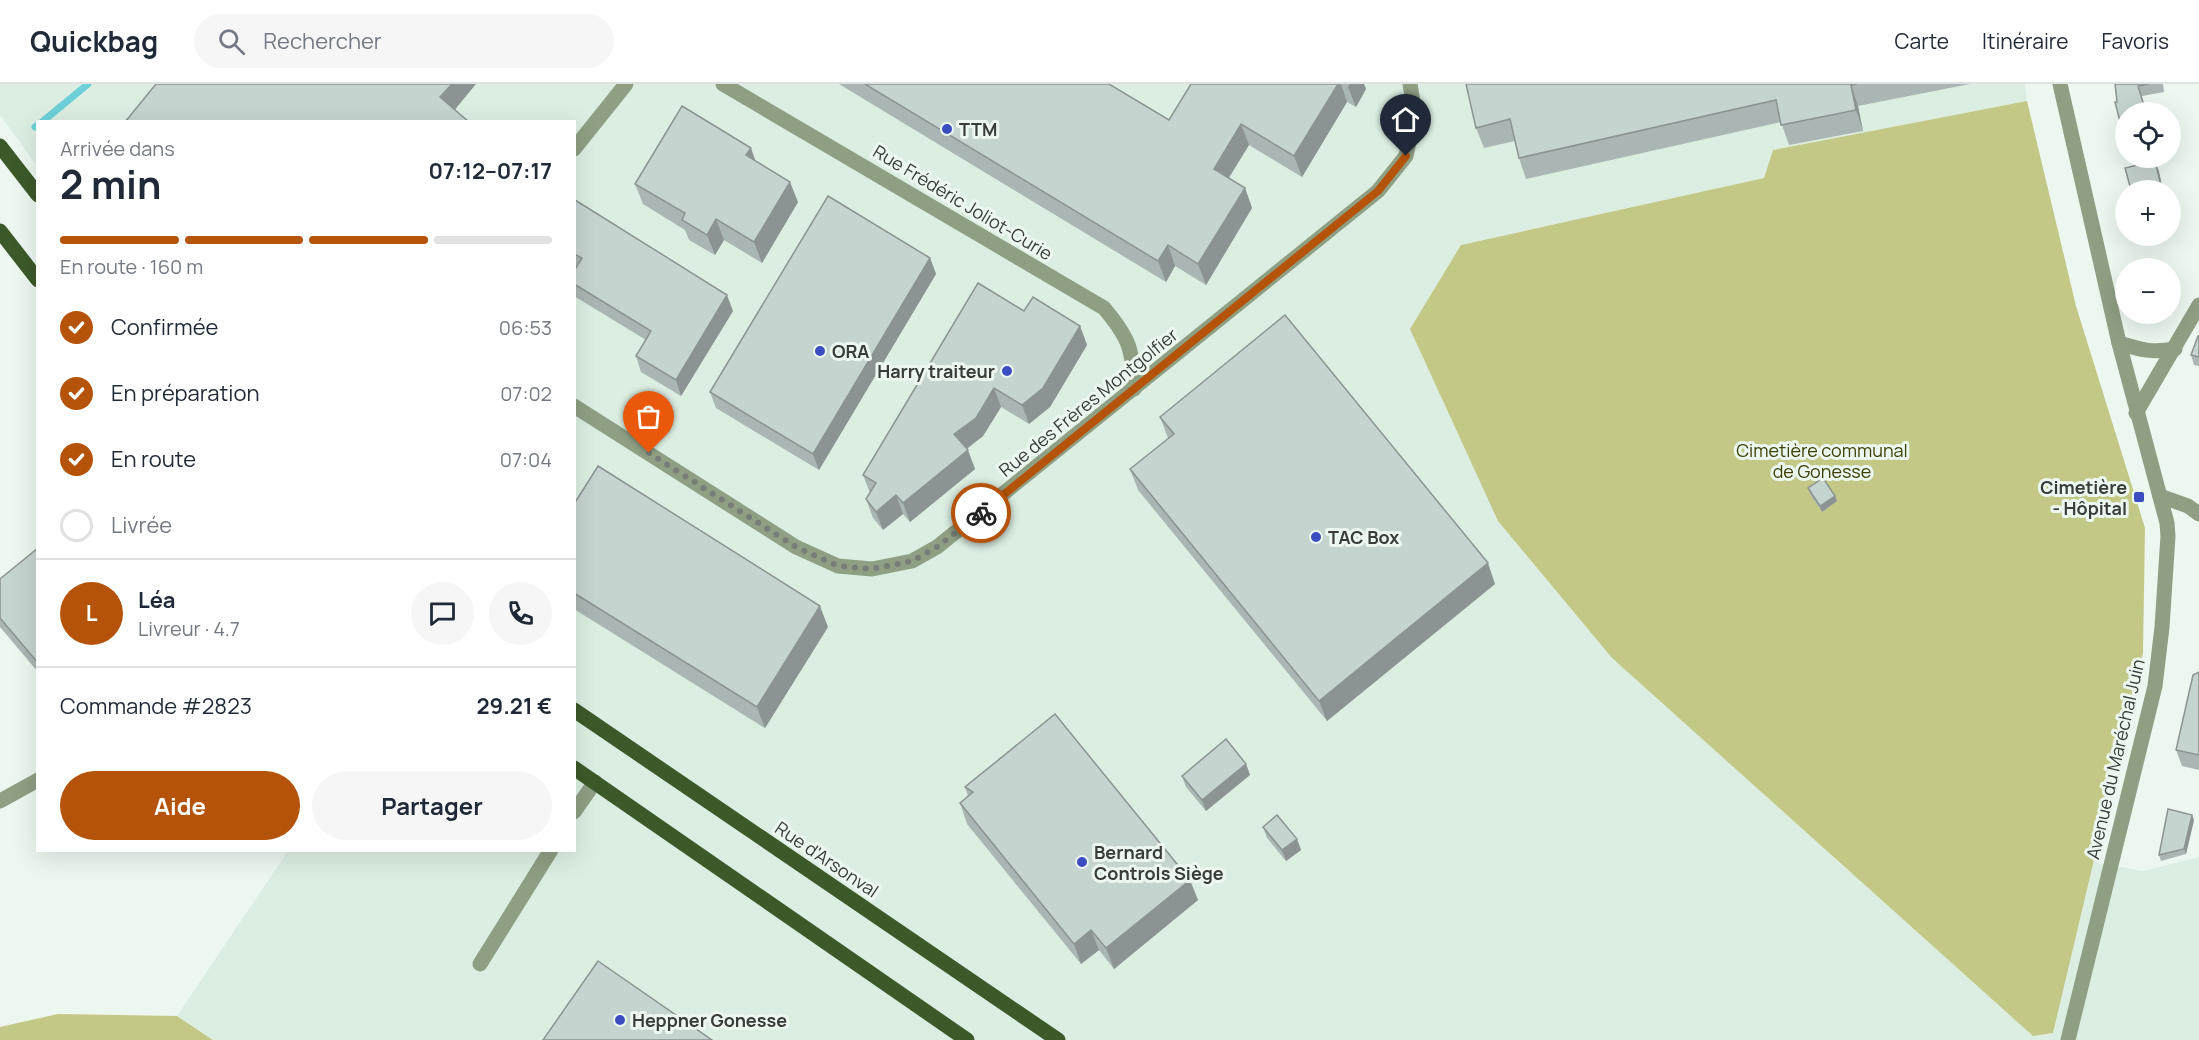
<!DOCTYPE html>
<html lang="fr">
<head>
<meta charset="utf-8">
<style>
  :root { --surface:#fff; --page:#f6f6f7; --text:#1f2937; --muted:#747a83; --line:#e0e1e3; --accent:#b45309 }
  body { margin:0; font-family:Manrope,sans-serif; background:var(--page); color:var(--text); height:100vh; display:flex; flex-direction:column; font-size:22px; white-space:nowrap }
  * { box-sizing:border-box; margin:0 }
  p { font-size:20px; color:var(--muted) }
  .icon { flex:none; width:33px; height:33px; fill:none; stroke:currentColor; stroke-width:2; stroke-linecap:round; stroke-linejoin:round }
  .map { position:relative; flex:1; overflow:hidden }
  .side { position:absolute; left:36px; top:36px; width:540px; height:732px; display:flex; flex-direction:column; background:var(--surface); border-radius:0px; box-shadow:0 6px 24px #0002 }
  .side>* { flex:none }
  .fabs { position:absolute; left:2115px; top:18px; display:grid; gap:12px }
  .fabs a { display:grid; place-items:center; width:66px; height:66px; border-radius:50%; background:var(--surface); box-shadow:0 6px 24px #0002; font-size:30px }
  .pin { position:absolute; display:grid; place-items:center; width:51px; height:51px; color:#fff; margin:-62px -26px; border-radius:50% 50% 50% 0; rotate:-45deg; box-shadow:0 0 6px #0007 }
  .pin .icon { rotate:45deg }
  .courier { position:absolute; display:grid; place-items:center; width:60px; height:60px; margin:-30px; border:4px solid #b45309; border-radius:50%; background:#fff; color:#222; box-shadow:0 2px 8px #0007 }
  .summary em { font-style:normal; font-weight:700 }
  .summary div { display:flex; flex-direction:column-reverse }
  .summary { display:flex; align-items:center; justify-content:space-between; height:102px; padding:0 24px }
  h1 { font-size:39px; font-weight:700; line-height:45px }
  .bar { display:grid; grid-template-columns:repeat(4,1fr); gap:9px 6px; align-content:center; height:72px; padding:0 24px }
  .bar i { height:8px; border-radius:4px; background:var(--line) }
  .bar .current { background:var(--accent) }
  .bar p { grid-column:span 4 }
  .line { display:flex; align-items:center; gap:15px; padding:0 24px; border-top:2px solid var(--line) }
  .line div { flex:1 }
  .round { display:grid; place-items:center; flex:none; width:63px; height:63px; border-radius:32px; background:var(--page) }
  ol { padding:0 24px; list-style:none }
  li { display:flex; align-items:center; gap:18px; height:66px }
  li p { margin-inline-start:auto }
  li .icon { padding:6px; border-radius:50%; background:var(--accent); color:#fff; stroke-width:4 }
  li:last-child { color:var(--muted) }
  li i { width:33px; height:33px; border:3px solid var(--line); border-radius:50% }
  .cta { display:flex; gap:12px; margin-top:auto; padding:12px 24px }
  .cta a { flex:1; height:69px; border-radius:36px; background:var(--accent); color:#fff; font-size:24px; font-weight:700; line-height:69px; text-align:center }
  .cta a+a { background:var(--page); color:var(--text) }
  header { display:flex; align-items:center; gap:36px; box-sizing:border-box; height:84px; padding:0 30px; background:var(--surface); border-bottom:2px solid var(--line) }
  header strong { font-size:28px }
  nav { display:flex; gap:33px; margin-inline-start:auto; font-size:21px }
  .search { width:420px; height:54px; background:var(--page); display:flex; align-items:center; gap:15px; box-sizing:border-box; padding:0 21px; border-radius:33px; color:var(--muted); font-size:22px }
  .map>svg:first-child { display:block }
  .built { fill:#dceee2 }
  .green { fill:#c4c886 }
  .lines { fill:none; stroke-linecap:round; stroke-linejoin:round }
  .stream { stroke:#6dd0d8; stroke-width:7 }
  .minor { stroke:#8e9f84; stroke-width:15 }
  .major { stroke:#3d5929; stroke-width:15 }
  .wall { fill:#aab6b3 }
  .shaded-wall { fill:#8b9492 }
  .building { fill:#c6d4d0; stroke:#8b9492; stroke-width:1.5 }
  .done { stroke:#777e7a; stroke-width:6; stroke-dasharray:0 10.8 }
  .route { stroke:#b45309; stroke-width:8 }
  .poi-dot { fill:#3c4dc1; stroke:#ecf7f0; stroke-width:2 }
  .labels { text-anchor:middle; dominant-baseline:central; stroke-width:6; stroke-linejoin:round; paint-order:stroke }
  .poi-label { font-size:18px; font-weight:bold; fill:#383d3a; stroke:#ecf7f0; text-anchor:start }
  .street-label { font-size:18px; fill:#383d3a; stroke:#ecf7f0 }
  .park-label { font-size:18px; fill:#3f4006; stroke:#ecf7f0 }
</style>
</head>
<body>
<header>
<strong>Quickbag</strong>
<div class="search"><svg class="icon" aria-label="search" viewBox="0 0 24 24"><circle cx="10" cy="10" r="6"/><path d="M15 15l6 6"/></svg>Rechercher</div>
<nav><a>Carte</a><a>Itinéraire</a><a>Favoris</a></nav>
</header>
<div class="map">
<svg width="2199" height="956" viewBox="0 0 2199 956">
  <rect width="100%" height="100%" fill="#ecf7f0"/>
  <polygon class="built" points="0,0 2025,0 2027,17 1773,66 1764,94 1461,161 1498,437 1612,574 2033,952 2053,949 2093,778 2143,787 2199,773 2199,956 213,956 177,932 288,767 574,766 574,38 38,38 37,82 0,31"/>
  <g class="green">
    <polygon points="2027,17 2076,222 2145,444 2143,569 2053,949 2033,952 1612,574 1498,437 1410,245 1461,161 1764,94 1773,66"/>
    <polygon points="58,930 177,932 213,956 0,956 0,943"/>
  </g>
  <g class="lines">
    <g class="stream">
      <polyline points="42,38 88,0"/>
      <polyline points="35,43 38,41"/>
    </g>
    <g class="minor">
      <path d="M723,0L1104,224C1130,255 1133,266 1134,305"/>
      <polyline points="2060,0 2119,259 2167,439 2168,452 2162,543 2155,602 2068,956"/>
      <polyline points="574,65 626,0"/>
      <path d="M2119,259C2141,266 2152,269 2175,265"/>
      <polyline points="574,322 796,463 838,482 872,485 912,477 937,463 1378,107 1406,72 1415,30 1410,0"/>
      <polyline points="2136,329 2199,221"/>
      <polyline points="2160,412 2188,422 2199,430"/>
      <polyline points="0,717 38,696"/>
      <polyline points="574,728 595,698"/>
      <polyline points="480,880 551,766"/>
    </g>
    <g class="major">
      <polyline points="0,62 38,111"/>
      <polyline points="0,147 38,196"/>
      <polyline points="574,626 1058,956"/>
      <polyline points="574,684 967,956"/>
    </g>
  </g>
  <g class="wall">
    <polygon points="839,0 1109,0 1169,36 1191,0 1364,0 1366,5 1356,23 1347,18 1302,93 1249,61 1229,94 1245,104 1252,124 1206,201 1175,182 1166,198"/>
    <polygon points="1466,0 1970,0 1858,22 1863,47 1789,61 1781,38 1526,95 1519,74 1515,57 1484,64 1476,44"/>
    <polygon points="2115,0 2163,0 2164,8 2142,12 2126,28 2126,54 2122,45"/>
    <polygon points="756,77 798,118 762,179 724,156 715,171 689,156 685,146 643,120 635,100"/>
    <polygon points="574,117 733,227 681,312 641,288 636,272 646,256 574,212 574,187 577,183 574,179"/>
    <polygon points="930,174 936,190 819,386 716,324 710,308"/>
    <polygon points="1024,227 1080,242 1087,261 1050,323 1029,340 1001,323 983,352 967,365 975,385 910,438 903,430 883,446 873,434 866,415 870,409 863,391"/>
    <polygon points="2199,252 2199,282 2194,281 2191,271"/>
    <polygon points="1160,333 1495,500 1327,637 1138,406 1130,385 1168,354"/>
    <polygon points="1808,404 1835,412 1837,417 1822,428 1810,410"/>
    <polygon points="574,420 828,543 765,644 574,525"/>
    <polygon points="38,464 38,588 0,543 0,495"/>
    <polygon points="2199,588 2199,686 2182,682 2176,666"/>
    <polygon points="1246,680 1250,691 1206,727 1186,703 1182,692"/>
    <polygon points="965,703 1198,816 1114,885 1099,866 1081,880 967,740 960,719 968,712"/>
    <polygon points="2194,736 2186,770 2161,777 2159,771"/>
    <polygon points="1263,743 1297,755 1301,766 1286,777 1267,754"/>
  </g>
  <g class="shaded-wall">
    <polygon points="452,0 476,0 448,34 440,13"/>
    <polygon points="1338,0 1341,0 1347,18 1302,93 1294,72"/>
    <polygon points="1350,0 1364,0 1366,5 1356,23 1348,3"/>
    <polygon points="1851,1 1858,22 1863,47 1856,26"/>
    <polygon points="1241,40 1249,61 1221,106 1214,85"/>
    <polygon points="751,64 758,84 746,71"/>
    <polygon points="2155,77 2159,87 2163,106 2162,106"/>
    <polygon points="790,98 798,118 762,179 754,158"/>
    <polygon points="1245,104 1252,124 1206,201 1198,180"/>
    <polygon points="716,135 724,156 715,171 707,151"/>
    <polygon points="1168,161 1175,182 1166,198 1158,177"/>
    <polygon points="930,174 936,190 819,386 813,370"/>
    <polygon points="727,211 733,227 681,312 676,296"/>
    <polygon points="1080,242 1087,261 1050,323 1029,340 1022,321"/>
    <polygon points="994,304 1001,323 983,352 961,369 954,350"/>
    <polygon points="968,366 975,385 910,438 903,419"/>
    <polygon points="896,411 903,430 883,446 876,428"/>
    <polygon points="1835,412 1837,417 1822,428 1820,422"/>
    <polygon points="1488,479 1495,500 1327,637 1319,617"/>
    <polygon points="820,522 828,543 765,644 757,623"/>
    <polygon points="1246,680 1250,691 1206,727 1202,716"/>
    <polygon points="2192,731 2194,736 2186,770 2184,765"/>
    <polygon points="1297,755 1301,766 1286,777 1282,766"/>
    <polygon points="1190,796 1198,816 1114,885 1106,864"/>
    <polygon points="1091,846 1099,866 1081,880 1074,860"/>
  </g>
  <g class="building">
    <polygon points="156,0 452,0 440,13 469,38 125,38"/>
    <polygon points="865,0 1109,0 1169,36 1191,0 1338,0 1294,72 1241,40 1214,85 1245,104 1198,180 1168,161 1158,177"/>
    <polygon points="1466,0 1857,0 1851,1 1856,26 1781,41 1776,16 1519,74 1510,35 1476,44"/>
    <polygon points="2115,0 2149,0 2138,2 2146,28 2126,28 2126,44 2122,45 2115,18 2117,18"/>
    <polygon points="682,22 751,64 746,71 790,98 754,158 716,135 707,151 682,136 685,129 635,100"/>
    <polygon points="2155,77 2162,106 2131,106 2125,84"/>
    <polygon points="828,112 930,174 813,370 710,308"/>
    <polygon points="575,116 727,211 676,296 636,272 651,247 574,200 574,187 582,174 574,170"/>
    <polygon points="978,199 1024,227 1033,213 1080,242 1043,304 1022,321 994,304 976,334 954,350 968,366 903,419 896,411 876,428 866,415 876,399 863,391"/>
    <polygon points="1285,231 1488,479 1319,617 1130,385 1174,350 1160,333"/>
    <polygon points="2198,252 2199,252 2199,273 2191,271"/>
    <polygon points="598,382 820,522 757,623 574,509 574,420"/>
    <polygon points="1823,394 1835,412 1820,422 1808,404"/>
    <polygon points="38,464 38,579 0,534 0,495"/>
    <polygon points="2199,588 2199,671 2176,666 2193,591"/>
    <polygon points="1055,630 1190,796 1106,864 1091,846 1074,860 960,719 973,708 965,703"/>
    <polygon points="1226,655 1246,680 1202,716 1182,692"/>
    <polygon points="2168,725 2192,731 2184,765 2159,771"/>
    <polygon points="1277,731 1297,755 1282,766 1263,743"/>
    <polygon points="598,877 712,956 543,956"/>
  </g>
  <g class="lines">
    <polyline class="done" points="649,369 796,463 838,482 872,485 912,477 937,463 981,429"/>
    <polyline class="route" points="981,429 1378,107 1406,72"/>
  </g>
  <g class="poi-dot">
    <circle cx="947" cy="45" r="6"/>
    <circle cx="820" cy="267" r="6"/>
    <circle cx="1007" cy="287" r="6"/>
    <rect x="2133" y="407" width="12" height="12" rx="3"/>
    <circle cx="1316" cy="453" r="6"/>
    <circle cx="1082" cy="778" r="6"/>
    <circle cx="620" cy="936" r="6"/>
  </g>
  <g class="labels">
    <g class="poi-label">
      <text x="959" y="45">TTM</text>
      <text x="832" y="267">ORA</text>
      <text x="995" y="287" text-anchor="end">Harry traiteur</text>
      <text x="2127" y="403" text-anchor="end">Cimetière<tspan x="2127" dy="21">- Hôpital</tspan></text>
      <text x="1328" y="453">TAC Box</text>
      <text x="1094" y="768">Bernard<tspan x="1094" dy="21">Controls Siège</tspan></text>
      <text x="632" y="936">Heppner Gonesse</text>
    </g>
    <g class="street-label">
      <text transform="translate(963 118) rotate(31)">Rue Frédéric Joliot-Curie</text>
      <text transform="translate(1088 318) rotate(-39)">Rue des Frères Montgolfier</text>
      <text transform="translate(2115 675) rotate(-77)">Avenue du Maréchal Juin</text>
      <text transform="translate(827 775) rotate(34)">Rue d'Arsonval</text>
    </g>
    <g class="park-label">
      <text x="1822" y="366">Cimetière communal<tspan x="1822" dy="21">de Gonesse</tspan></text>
    </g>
  </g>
</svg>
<div class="fabs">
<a><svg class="icon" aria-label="locate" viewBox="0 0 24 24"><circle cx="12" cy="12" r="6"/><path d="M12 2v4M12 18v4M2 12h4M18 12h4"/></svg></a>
<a>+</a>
<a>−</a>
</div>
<div class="pin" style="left:649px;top:369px;background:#ea580c"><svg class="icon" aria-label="bag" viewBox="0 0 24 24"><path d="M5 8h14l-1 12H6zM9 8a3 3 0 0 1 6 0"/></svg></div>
<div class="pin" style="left:1406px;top:72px;background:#1f2937"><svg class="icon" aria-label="home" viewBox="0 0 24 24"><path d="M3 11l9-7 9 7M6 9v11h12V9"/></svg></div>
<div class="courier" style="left:981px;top:429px"><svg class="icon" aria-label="bike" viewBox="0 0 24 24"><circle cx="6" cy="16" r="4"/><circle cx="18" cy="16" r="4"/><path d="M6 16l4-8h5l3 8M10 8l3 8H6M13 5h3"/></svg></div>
<section class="side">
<div class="summary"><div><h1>2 min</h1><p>Arrivée dans</p></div><em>07:12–07:17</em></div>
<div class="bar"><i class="current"></i><i class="current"></i><i class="current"></i><i></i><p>En route · 160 m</p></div>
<ol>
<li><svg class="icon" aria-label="check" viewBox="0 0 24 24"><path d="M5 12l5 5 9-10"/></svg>Confirmée<p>06:53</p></li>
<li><svg class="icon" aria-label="check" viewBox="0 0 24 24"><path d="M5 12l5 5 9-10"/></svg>En préparation<p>07:02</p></li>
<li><svg class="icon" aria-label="check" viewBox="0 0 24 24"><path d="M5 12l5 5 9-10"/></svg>En route<p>07:04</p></li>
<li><i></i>Livrée</li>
</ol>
<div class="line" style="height:108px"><b class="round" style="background:var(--accent);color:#fff">L</b><div><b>Léa</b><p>Livreur · 4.7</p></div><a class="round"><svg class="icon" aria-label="chat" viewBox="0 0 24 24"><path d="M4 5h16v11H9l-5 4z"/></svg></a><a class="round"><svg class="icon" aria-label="phone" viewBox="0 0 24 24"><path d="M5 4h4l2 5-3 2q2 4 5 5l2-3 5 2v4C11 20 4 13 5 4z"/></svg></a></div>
<div class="line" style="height:78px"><div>Commande #2823</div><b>29.21 €</b></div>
<div class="cta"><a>Aide</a><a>Partager</a></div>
</section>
</div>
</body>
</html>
